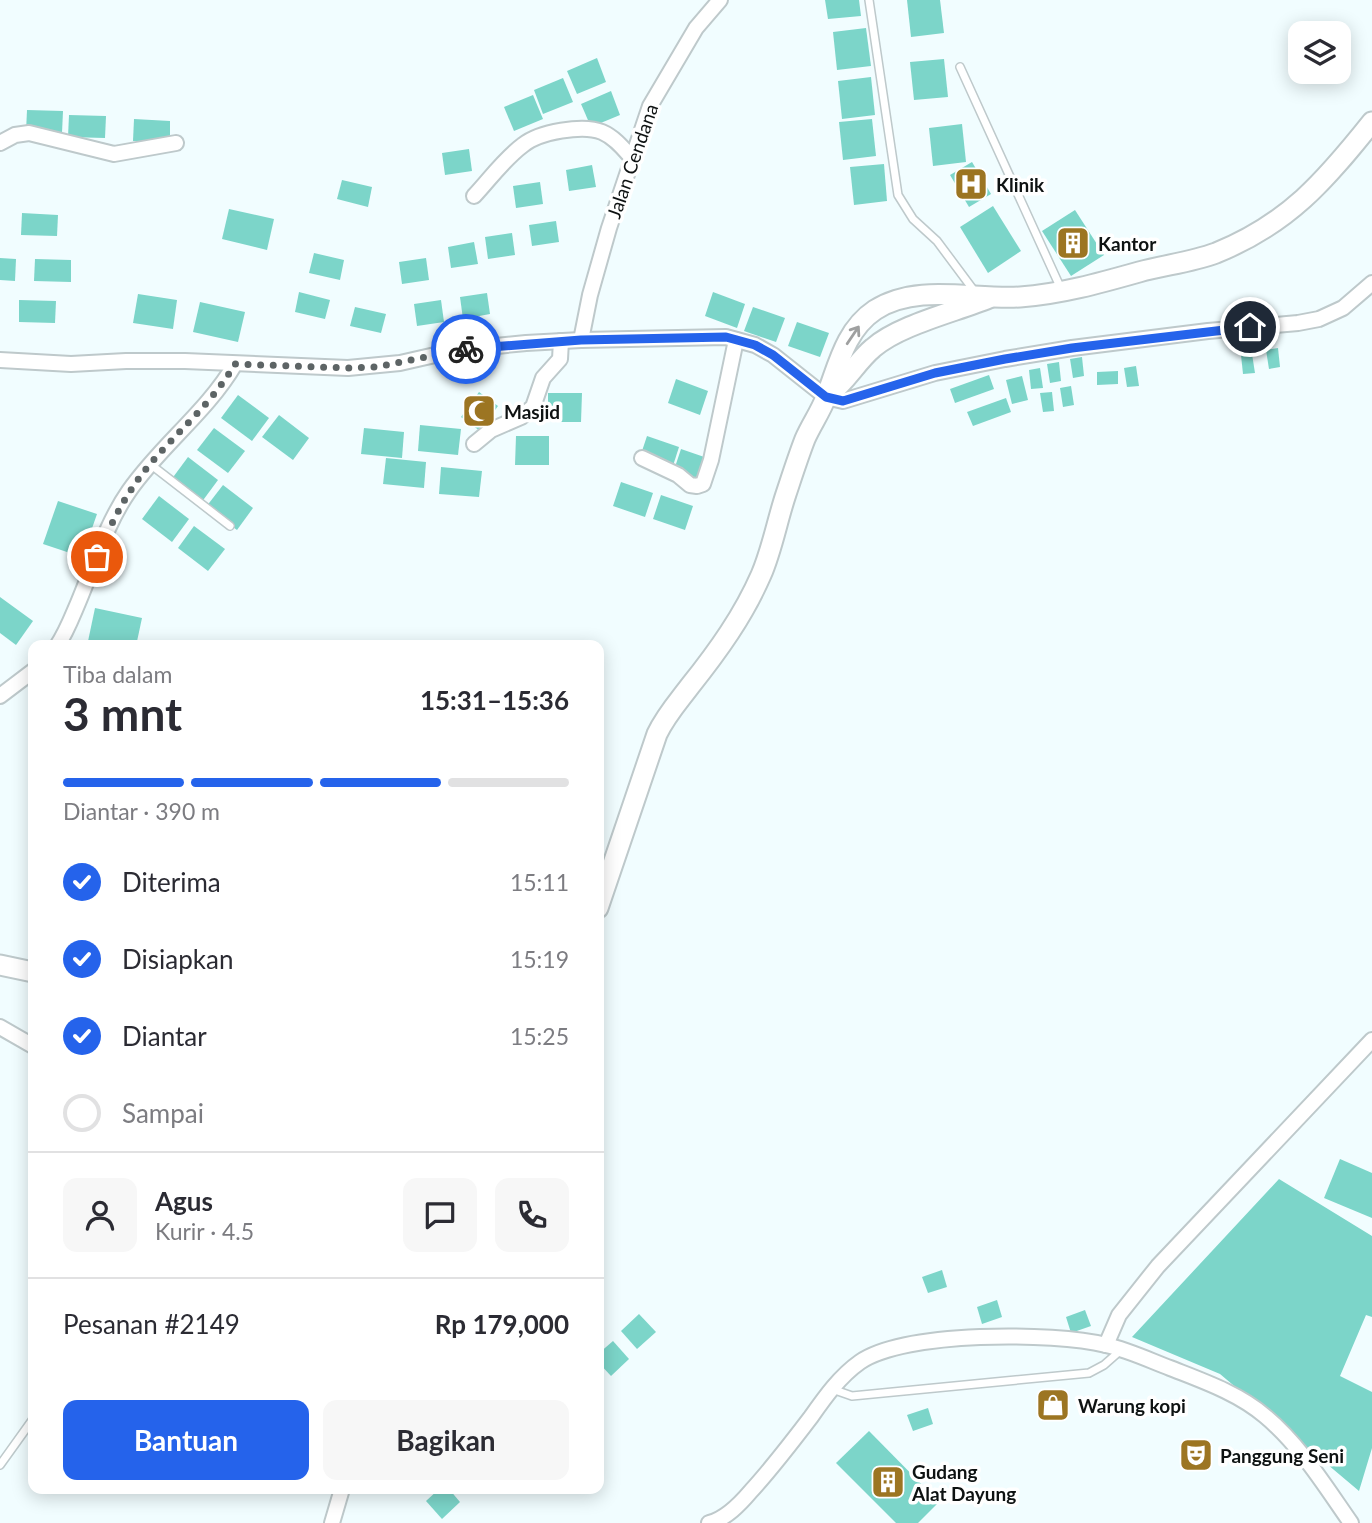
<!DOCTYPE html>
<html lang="id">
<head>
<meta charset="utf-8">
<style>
  :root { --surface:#fff; --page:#f7f7f7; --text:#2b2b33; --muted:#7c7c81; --line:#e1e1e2; --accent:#2563eb }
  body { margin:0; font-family:Lato,sans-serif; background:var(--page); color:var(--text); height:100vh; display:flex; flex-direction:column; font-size:26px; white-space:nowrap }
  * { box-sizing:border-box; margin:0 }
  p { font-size:23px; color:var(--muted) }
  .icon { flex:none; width:38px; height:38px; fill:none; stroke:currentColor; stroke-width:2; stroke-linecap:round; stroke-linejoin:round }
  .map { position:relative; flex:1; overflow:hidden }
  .sheet { position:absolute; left:28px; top:640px; width:576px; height:854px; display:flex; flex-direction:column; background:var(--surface); border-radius:14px; box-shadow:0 4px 18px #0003 }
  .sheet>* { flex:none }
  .tools { position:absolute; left:1288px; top:21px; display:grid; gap:14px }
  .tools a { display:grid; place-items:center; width:63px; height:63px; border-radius:14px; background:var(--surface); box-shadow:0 4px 18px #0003; font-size:35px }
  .pin { position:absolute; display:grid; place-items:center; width:60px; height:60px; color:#fff; margin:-30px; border:4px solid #fff; border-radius:50%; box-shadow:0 2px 7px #0007 }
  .courier { position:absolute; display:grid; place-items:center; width:70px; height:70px; margin:-35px; border:5px solid #2563eb; border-radius:50%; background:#fff; color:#222; box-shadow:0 2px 9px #0007 }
  .headline em { font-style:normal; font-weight:700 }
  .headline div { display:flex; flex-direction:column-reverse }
  .headline { display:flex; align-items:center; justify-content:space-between; height:119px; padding:0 35px }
  h1 { font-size:46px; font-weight:700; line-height:52px }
  .bar { display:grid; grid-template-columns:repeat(4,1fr); gap:10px 7px; align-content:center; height:84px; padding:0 35px }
  .bar i { height:9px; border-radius:5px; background:var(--line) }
  .bar .on { background:var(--accent) }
  .bar p { grid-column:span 4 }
  .line { display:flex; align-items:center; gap:18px; padding:0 35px; border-top:2px solid var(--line) }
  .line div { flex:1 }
  .round { display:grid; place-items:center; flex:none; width:74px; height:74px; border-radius:14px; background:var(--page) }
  ol { padding:0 35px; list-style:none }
  li { display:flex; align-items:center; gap:21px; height:77px }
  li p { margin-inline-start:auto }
  li .icon { padding:7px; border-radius:50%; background:var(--accent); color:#fff; stroke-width:4 }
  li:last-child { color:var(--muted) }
  li i { width:38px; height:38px; border:4px solid var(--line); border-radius:50% }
  .primary-button { display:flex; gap:14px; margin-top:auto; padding:14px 35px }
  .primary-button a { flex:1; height:80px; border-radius:14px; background:var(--accent); color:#fff; font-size:28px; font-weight:700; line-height:80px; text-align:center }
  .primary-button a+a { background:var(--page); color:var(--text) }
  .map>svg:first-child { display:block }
  .building { fill:#7cd5c9 }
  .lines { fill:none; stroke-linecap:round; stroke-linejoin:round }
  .lane-casing { stroke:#bec9cb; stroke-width:10 }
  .street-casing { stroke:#bec9cb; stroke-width:18 }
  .secondary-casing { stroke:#bec9cb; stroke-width:23 }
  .lane { stroke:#fff; stroke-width:7 }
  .street { stroke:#fff; stroke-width:14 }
  .secondary { stroke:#fff; stroke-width:19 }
  .oneway { stroke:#9fa0a0 }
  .done { stroke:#5d6465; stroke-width:7; stroke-dasharray:0 12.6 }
  .route { stroke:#2563eb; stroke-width:9 }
  .labels { text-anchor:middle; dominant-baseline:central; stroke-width:7; stroke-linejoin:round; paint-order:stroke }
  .street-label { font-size:19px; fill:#0e1212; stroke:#fff }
  .poi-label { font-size:19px; font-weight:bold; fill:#0e1212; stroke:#fff; text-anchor:start }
</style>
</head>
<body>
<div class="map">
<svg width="1372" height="1523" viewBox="0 0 1372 1523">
  <rect width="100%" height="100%" fill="#f1fdff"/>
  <g class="building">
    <polygon points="825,0 859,0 861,16 828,19"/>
    <polygon points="907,0 940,0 944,33 911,37"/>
    <polygon points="866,28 871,66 837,70 833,32"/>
    <polygon points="597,58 606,82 577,94 567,71"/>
    <polygon points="944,59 948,97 914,100 910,62"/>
    <polygon points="871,77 875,115 842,119 838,81"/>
    <polygon points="563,78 573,102 543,114 534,90"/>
    <polygon points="611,91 620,115 591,127 581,104"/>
    <polygon points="533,95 543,119 514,131 504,107"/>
    <polygon points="27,110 63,111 62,133 26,132"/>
    <polygon points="69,115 106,116 105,138 68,137"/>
    <polygon points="134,119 170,121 170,142 133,141"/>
    <polygon points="872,119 876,156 843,160 839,122"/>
    <polygon points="962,124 966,162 933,166 929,128"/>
    <polygon points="469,149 472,171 445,175 442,153"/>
    <polygon points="972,162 991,194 969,207 950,175"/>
    <polygon points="884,164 887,201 854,205 850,167"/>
    <polygon points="592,165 596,187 569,191 566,170"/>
    <polygon points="342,180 372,187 368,207 337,199"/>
    <polygon points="540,182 543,204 516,208 513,186"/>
    <polygon points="993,206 1021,251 988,273 960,227"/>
    <polygon points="229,209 274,219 267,250 222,239"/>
    <polygon points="1075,210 1104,255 1071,276 1042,231"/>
    <polygon points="22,213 58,215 57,236 21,235"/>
    <polygon points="556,221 559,242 532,246 529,225"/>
    <polygon points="512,233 515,255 488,259 485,237"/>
    <polygon points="474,242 478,264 451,268 448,247"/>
    <polygon points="314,253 344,260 340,280 309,273"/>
    <polygon points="0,258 16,259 15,281 0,280"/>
    <polygon points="426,258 429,280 402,284 399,262"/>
    <polygon points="35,259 71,260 71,282 34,281"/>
    <polygon points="299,292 330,300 325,319 295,312"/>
    <polygon points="713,292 745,304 737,328 705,316"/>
    <polygon points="487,293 490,314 463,319 460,297"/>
    <polygon points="138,294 177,300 173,329 133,323"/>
    <polygon points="19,300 56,301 55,323 19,322"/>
    <polygon points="441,300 444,322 417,326 414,304"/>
    <polygon points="200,302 245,312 238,342 193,332"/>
    <polygon points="355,307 386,314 381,333 350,326"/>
    <polygon points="753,307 785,318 776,342 744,331"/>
    <polygon points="797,322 829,333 820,357 788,346"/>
    <polygon points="1278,348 1280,367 1269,369 1266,350"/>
    <polygon points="1252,354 1255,373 1243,374 1241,355"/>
    <polygon points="1082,357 1084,376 1073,378 1070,359"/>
    <polygon points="1059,362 1061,381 1050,383 1047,364"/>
    <polygon points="1136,366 1139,386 1127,387 1124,368"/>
    <polygon points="1040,368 1043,388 1031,389 1029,370"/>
    <polygon points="1118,371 1118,384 1097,385 1097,372"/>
    <polygon points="989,375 994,389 955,403 950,389"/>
    <polygon points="1022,376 1028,400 1012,404 1006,380"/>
    <polygon points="676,379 708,391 700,415 668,403"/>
    <polygon points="1071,386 1074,405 1063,407 1060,388"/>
    <polygon points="479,392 498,406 480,431 461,417"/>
    <polygon points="1052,392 1054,411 1043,412 1040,393"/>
    <polygon points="548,393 582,393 581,422 548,422"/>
    <polygon points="238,395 269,418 252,441 221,418"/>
    <polygon points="1006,398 1011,412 973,426 967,412"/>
    <polygon points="279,415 309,438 293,460 262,437"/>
    <polygon points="420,425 461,429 458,455 418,451"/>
    <polygon points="214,428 245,451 228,473 197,450"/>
    <polygon points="364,428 404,432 402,458 361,454"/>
    <polygon points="516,436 549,436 549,465 515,465"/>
    <polygon points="647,436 679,447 671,472 639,460"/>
    <polygon points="681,449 713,460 705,484 673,473"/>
    <polygon points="188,457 218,480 201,503 171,480"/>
    <polygon points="386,458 426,462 424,488 383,484"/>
    <polygon points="441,467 482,471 479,497 439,494"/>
    <polygon points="621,482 653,493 645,517 613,506"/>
    <polygon points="223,485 253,508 237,530 206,507"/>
    <polygon points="661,495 693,506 685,530 653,519"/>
    <polygon points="159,496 189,519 172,542 142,519"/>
    <polygon points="58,501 97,514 82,557 43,544"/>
    <polygon points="194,526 225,549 208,571 178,548"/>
    <polygon points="0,597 33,621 16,645 0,633"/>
    <polygon points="95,608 142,618 136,646 87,646"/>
    <polygon points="1340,1159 1372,1173 1372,1218 1324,1198"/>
    <polygon points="1279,1179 1372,1236 1372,1317 1366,1315 1340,1376 1372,1392 1372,1448 1359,1491 1220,1374 1132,1337"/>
    <polygon points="942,1270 947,1287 928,1293 922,1277"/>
    <polygon points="997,1300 1002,1317 982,1324 977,1307"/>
    <polygon points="1085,1310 1091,1326 1071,1333 1066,1317"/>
    <polygon points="639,1314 656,1332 637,1349 621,1331"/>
    <polygon points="613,1341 629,1359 611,1376 598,1362 598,1354"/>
    <polygon points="1061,1391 1065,1413 1046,1418 1041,1396"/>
    <polygon points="928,1408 933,1424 913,1431 907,1415"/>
    <polygon points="869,1431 939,1502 918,1523 896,1523 836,1463"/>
    <polygon points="439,1489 449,1489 460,1502 442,1519 426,1501"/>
  </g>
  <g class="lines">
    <defs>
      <g id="lane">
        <polyline points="869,0 898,195 913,219 937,241 975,292"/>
        <polyline points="960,67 1062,291"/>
        <polyline points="150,464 230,526"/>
        <polyline points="832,1389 852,1396 1089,1373 1104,1365 1121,1350"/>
        <polyline points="0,1465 33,1419"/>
      </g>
      <g id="street">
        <polyline points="0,143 15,135 29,133 114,154 176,143"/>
        <path d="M474,196C490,179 504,159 523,145C539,132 583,124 602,132C614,137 623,148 631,157"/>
        <polyline points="581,340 590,295 609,228 650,106 696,28 720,0"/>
        <polyline points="0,360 71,364 126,361 185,361 348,368 400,363 457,350 526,343 581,340 726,337 755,345 773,355 826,397 843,401 935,373 1005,359 1072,348 1208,331 1298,323 1319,319 1343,308 1372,283"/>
        <polyline points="474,444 491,430 521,417 533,407 543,378 560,359 561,341"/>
        <polyline points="642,458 678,475 690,485 697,486 703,484 711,460 736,340"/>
        <path d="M57,646C66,633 72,617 78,603C94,565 106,524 129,491C161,445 207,412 235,364"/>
        <polyline points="0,696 33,671"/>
        <polyline points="0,1027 33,1046"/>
        <polyline points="1106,1345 1119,1315 1158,1266 1372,1040"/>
        <polyline points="332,1523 342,1489"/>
        <path d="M709,1523C726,1519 740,1504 751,1491C772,1468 792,1442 811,1417C825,1397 840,1376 860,1362C905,1331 1053,1332 1106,1345C1128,1350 1149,1360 1170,1368C1203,1381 1238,1393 1265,1416C1300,1445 1325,1486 1351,1523"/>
      </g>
      <g id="secondary">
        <path d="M827,396C846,383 856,362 873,348C899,325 955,312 989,298"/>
        <path d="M598,908L657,734C666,715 678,702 690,686C718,651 743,616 761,575C772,550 777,521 786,494C792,476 798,457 805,439C811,425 821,411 826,397C838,366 845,330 875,310C917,283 973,300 1020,297C1061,294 1100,283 1139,272C1165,265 1192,262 1216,253C1288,224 1325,181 1372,122"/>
        <polyline points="0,965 33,972"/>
      </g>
    </defs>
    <use href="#lane" class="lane-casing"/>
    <use href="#street" class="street-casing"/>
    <use href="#secondary" class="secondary-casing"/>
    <use href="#lane" class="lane"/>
    <use href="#street" class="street"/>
    <use href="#secondary" class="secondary"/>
  </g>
  <defs><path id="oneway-shaft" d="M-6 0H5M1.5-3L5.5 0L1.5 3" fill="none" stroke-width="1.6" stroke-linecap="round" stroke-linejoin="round" transform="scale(1.75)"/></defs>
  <use class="oneway" href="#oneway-shaft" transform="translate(853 335) rotate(-56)"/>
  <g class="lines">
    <path class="done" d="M97,557C111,523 127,491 151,463C179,430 213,402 235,364L348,368L376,367L466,349"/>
    <polyline class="route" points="466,349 581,340 726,337 755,345 773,355 826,397 843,401 935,373 1005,359 1072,348 1250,327"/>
  </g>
  <defs>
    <symbol id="hospital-square" viewBox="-11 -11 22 22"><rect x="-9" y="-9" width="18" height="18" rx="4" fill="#9c7522" stroke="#fff"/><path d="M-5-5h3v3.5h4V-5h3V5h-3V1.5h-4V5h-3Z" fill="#fff"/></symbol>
    <symbol id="building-square" viewBox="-11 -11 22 22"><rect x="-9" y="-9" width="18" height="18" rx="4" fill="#9c7522" stroke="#fff"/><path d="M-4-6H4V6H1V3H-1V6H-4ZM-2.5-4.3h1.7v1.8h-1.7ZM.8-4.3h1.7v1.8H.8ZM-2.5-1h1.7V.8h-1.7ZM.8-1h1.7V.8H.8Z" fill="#fff"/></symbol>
    <symbol id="mosque-square" viewBox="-11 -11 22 22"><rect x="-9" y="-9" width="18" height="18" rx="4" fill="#9c7522" stroke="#fff"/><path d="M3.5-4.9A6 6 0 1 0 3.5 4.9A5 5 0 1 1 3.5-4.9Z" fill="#fff"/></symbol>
    <symbol id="shop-square" viewBox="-11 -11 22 22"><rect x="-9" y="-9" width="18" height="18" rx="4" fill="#9c7522" stroke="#fff"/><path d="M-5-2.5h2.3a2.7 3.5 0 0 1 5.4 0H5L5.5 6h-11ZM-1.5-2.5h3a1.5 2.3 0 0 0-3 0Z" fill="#fff"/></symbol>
    <symbol id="theatre-square" viewBox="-11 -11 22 22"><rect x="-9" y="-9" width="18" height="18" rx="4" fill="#9c7522" stroke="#fff"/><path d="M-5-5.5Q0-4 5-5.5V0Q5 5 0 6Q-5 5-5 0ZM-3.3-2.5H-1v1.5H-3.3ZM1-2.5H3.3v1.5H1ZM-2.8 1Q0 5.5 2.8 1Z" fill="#fff"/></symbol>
  </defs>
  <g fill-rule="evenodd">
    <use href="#hospital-square" x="952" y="165" width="38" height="38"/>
    <use href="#building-square" x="1054" y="224" width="38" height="38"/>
    <use href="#mosque-square" x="460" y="392" width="38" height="38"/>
    <use href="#shop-square" x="1034" y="1386" width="38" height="38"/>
    <use href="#theatre-square" x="1177" y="1436" width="38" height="38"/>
    <use href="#building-square" x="869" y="1463" width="38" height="38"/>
  </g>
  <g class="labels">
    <g class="street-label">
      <text transform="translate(632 161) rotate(-71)">Jalan Cendana</text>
    </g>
    <g class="poi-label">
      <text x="996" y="184">Klinik</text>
      <text x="1098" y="243">Kantor</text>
      <text x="504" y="411">Masjid</text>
      <text x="1078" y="1405">Warung kopi</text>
      <text x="1220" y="1455">Panggung Seni</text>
      <text x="912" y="1471">Gudang<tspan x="912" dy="22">Alat Dayung</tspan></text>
    </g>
  </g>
</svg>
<div class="tools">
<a><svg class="icon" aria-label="layers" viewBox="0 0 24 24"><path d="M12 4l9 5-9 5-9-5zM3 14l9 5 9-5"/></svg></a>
</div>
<div class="pin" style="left:97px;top:557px;background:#ea580c"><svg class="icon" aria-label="bag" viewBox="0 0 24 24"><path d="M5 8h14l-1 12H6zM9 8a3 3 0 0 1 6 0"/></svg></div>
<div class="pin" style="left:1250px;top:327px;background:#1f2937"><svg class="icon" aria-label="home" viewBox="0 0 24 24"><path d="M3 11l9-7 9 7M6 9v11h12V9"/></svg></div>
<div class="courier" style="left:466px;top:349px"><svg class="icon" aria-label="bike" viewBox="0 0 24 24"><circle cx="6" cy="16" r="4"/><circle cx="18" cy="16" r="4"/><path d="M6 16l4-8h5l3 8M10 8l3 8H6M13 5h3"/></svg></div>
<section class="sheet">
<div class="headline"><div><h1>3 mnt</h1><p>Tiba dalam</p></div><em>15:31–15:36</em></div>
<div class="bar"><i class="on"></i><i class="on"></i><i class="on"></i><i></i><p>Diantar · 390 m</p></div>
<ol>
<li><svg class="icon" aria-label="check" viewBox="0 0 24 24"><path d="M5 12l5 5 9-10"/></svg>Diterima<p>15:11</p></li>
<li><svg class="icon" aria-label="check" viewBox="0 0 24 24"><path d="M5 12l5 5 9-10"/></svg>Disiapkan<p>15:19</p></li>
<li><svg class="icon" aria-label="check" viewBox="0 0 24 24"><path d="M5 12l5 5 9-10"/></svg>Diantar<p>15:25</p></li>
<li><i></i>Sampai</li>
</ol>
<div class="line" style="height:126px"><a class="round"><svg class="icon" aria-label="person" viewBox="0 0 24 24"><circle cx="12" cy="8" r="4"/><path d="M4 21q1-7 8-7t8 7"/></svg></a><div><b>Agus</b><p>Kurir · 4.5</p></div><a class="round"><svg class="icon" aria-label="chat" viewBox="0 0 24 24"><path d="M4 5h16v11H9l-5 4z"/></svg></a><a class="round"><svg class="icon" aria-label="phone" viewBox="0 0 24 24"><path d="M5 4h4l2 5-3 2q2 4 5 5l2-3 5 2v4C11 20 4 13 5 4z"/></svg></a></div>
<div class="line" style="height:91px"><div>Pesanan #2149</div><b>Rp 179,000</b></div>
<div class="primary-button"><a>Bantuan</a><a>Bagikan</a></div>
</section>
</div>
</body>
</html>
